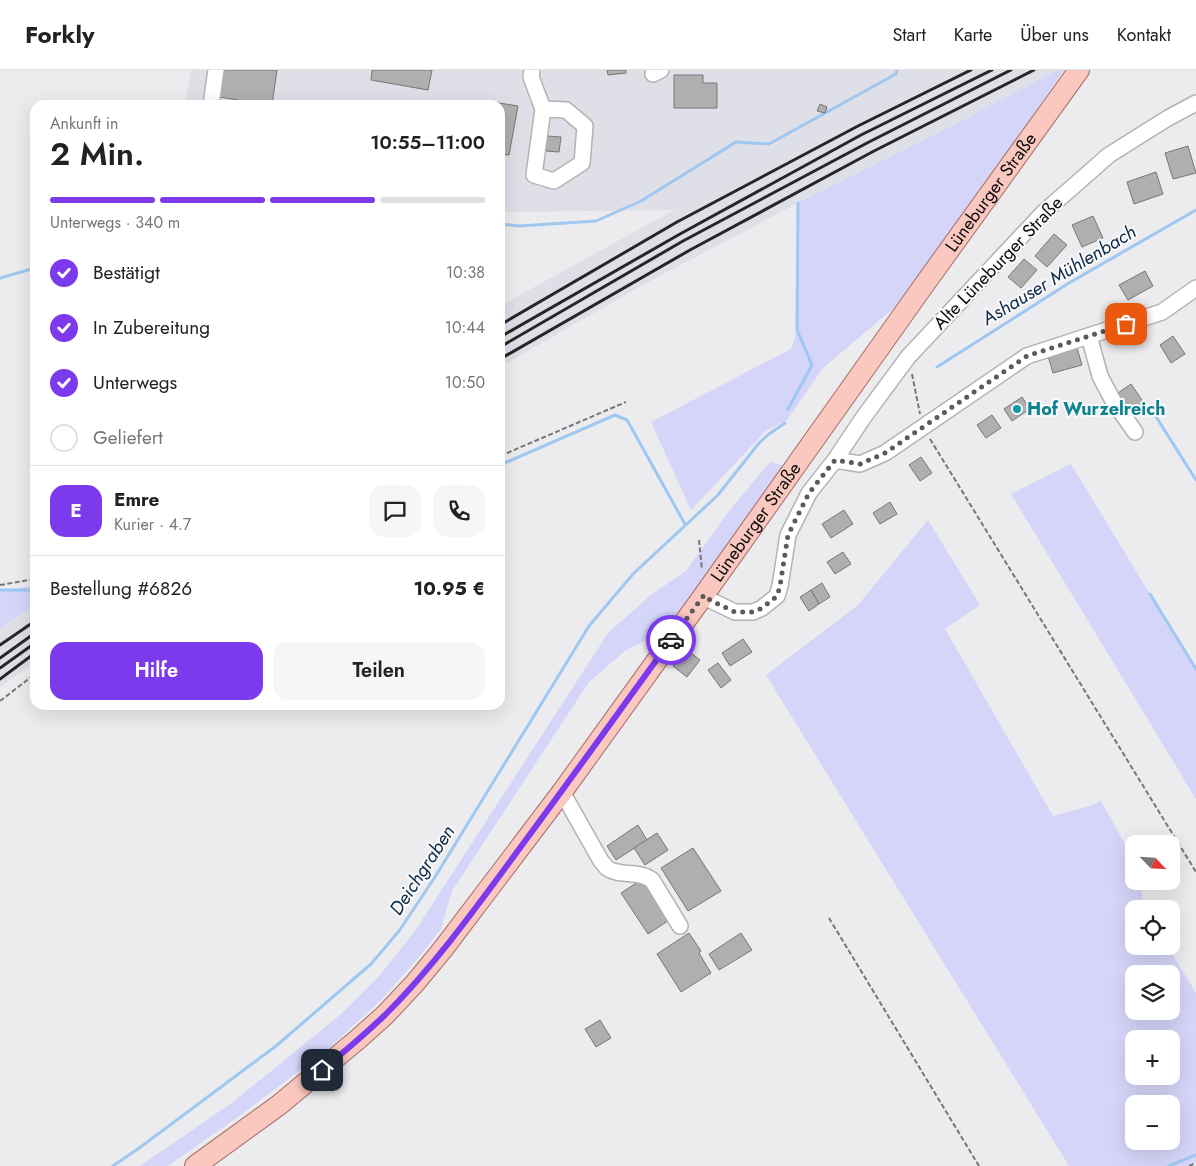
<!DOCTYPE html>
<html lang="de">
<head>
<meta charset="utf-8">
<style>
  :root { --surface:#fff; --page:#f6f6f6; --text:#222; --muted:#767676; --line:#e0e0e0; --accent:#7c3aed }
  body { margin:0; font-family:Jost,sans-serif; background:var(--page); color:var(--text); height:100vh; display:flex; flex-direction:column; font-size:19px; white-space:nowrap }
  * { box-sizing:border-box; margin:0 }
  p { font-size:16px; color:var(--muted) }
  .icon { flex:none; width:28px; height:28px; fill:none; stroke:currentColor; stroke-width:2; stroke-linecap:round; stroke-linejoin:round }
  .map { position:relative; flex:1; overflow:hidden }
  .sheet { position:absolute; left:30px; top:30px; width:475px; height:610px; display:flex; flex-direction:column; background:var(--surface); border-radius:15px; box-shadow:0 5px 20px #0002 }
  .sheet>* { flex:none }
  .needle { width:32px; rotate:115deg }
  .tools { position:absolute; left:1125px; top:765px; display:grid; gap:10px }
  .tools a { display:grid; place-items:center; width:55px; height:55px; border-radius:10px; background:var(--surface); box-shadow:0 5px 20px #0002; font-size:25px }
  .pin { position:absolute; display:grid; place-items:center; width:42px; height:42px; color:#fff; margin:-21px; border-radius:10px; box-shadow:0 2px 8px #0006 }
  .courier { position:absolute; display:grid; place-items:center; width:50px; height:50px; margin:-25px; border:4px solid #7c3aed; border-radius:50%; background:#fff; color:#222; box-shadow:0 1px 6px #0007 }
  .overview em { font-style:normal; font-weight:600 }
  .overview div { display:flex; flex-direction:column-reverse }
  .overview { display:flex; align-items:center; justify-content:space-between; height:85px; padding:0 20px }
  h1 { font-size:32px; font-weight:600; line-height:38px }
  .bar { display:grid; grid-template-columns:repeat(4,1fr); gap:8px 5px; align-content:center; height:60px; padding:0 20px }
  .bar i { height:6px; border-radius:4px; background:var(--line) }
  .bar .on { background:var(--accent) }
  .bar p { grid-column:span 4 }
  .line { display:flex; align-items:center; gap:12px; padding:0 20px; border-top:1px solid var(--line) }
  .line div { flex:1 }
  .round { display:grid; place-items:center; flex:none; width:52px; height:52px; border-radius:15px; background:var(--page) }
  ol { padding:0 20px; list-style:none }
  li { display:flex; align-items:center; gap:15px; height:55px }
  li p { margin-inline-start:auto }
  li .icon { padding:5px; border-radius:50%; background:var(--accent); color:#fff; stroke-width:4 }
  li:last-child { color:var(--muted) }
  li i { width:28px; height:28px; border:2px solid var(--line); border-radius:50% }
  .cta { display:flex; gap:10px; margin-top:auto; padding:10px 20px }
  .cta a { flex:1; height:58px; border-radius:15px; background:var(--accent); color:#fff; font-size:20px; font-weight:600; line-height:58px; text-align:center }
  .cta a+a { background:var(--page); color:var(--text) }
  header { display:flex; align-items:center; gap:30px; box-sizing:border-box; height:70px; padding:0 25px; background:var(--surface); border-bottom:1px solid var(--line) }
  header strong { font-size:24px }
  nav { display:flex; gap:28px; margin-inline-start:auto; font-size:18px }
  .map>svg:first-child { display:block }
  .built { fill:#dfdfe8 }
  .green { fill:#d4d5f8; fill-rule:evenodd }
  .lines { fill:none; stroke-linecap:round; stroke-linejoin:round }
  .stream { stroke:#9ec8f1; stroke-width:3 }
  .building { fill:#b0aeae; stroke:#787676 }
  .minor-casing { stroke:#b3b3b4; stroke-width:18 }
  .major-casing { stroke:#a46e65; stroke-width:22 }
  .path { stroke:#777779; stroke-width:2; stroke-dasharray:5 2.5; stroke-linecap:butt }
  .minor { stroke:#fff; stroke-width:15 }
  .major { stroke:#fac8bf; stroke-width:20 }
  .rail { stroke:#262627; stroke-width:3 }
  .done { stroke:#5a5a5b; stroke-width:5; stroke-dasharray:0 9 }
  .route { stroke:#7c3aed; stroke-width:6 }
  .culture-dot { fill:#0f9aa8; stroke:#f9f9fb; stroke-width:2 }
  .labels { text-anchor:middle; dominant-baseline:central; stroke-width:4; stroke-linejoin:round; paint-order:stroke }
  .street-label { font-size:18px; fill:#0b0b0c; stroke:#f9f9fb }
  .culture-label { font-size:18px; font-weight:bold; fill:#0d838f; stroke:#f9f9fb; text-anchor:start }
  .water-label { font-size:19px; font-style:italic; fill:#0d2b46; stroke:#f9f9fb }
</style>
</head>
<body>
<header>
<strong>Forkly</strong>
<nav><a>Start</a><a>Karte</a><a>Über uns</a><a>Kontakt</a></nav>
</header>
<div class="map">
<svg width="1196" height="1096" viewBox="0 0 1196 1096">
  <rect width="100%" height="100%" fill="#ececee"/>
  <g class="built">
    <polygon points="191,0 1058,0 967,48 798,133 639,217 500,297 500,236 674,140 500,142 500,35 185,35"/>
    <polygon points="35,534 35,592 0,617 0,558"/>
  </g>
  <g class="green">
    <polygon points="1058,0 1064,0 907,227 823,298 787,350 766,361 691,440 651,352 791,279 797,260 798,133 967,48"/>
    <polygon points="770,392 789,397 666,561 626,580 589,612 452,821 441,859 420,886 382,929 327,980 242,1044 168,1096 140,1096 233,1032 340,945 380,905 415,861 608,563 652,524 686,501 729,441"/>
    <polygon points="1071,394 1196,600 1196,729 1011,424"/>
    <path d="M928,450L980,535L945,559L1053,746L1090,736L1101,731L1134,790V811H1140L1144,839H1134V876H1167L1196,923V1092L1187,1096H1069L766,605L858,535ZM1134,904H1171V941H1134ZM1134,969H1171V1006H1134ZM1134,1034H1171V1071H1134Z"/>
    <polygon points="35,515 35,534 0,558 0,522"/>
  </g>
  <g class="lines">
    <g class="stream">
      <polyline points="500,154 520,156 596,151 641,131 736,72 769,74 896,4 897,0"/>
      <polyline points="0,208 35,198"/>
      <polyline points="937,297 1069,213 1196,140"/>
      <polyline points="788,339 812,295 797,260 798,133"/>
      <polyline points="1153,342 1196,410"/>
      <polyline points="500,395 615,345 627,350 685,454"/>
      <polyline points="0,520 35,520"/>
      <polyline points="1150,524 1196,599"/>
      <polyline points="113,1096 142,1076 276,976 371,894 399,861 435,807 589,556 633,504 718,425 759,373 769,364 785,353"/>
      <polyline points="1169,1096 1196,1085"/>
    </g>
  </g>
  <g class="building">
    <polygon points="224,0 277,0 272,35 237,35 238,30 220,27"/>
    <polygon points="372,0 432,0 428,20 371,10"/>
    <polygon points="607,0 626,0 626,3 608,5"/>
    <polygon points="674,5 703,5 703,13 717,13 717,38 674,38"/>
    <polygon points="493,32 518,36 509,85 500,84 500,35 493,35"/>
    <polygon points="820,34 827,37 825,43 817,41"/>
    <polygon points="547,66 561,67 559,82 546,81"/>
    <polygon points="1188,76 1196,103 1173,109 1165,83"/>
    <polygon points="1156,102 1163,124 1134,134 1127,112"/>
    <polygon points="1093,146 1103,168 1082,177 1072,155"/>
    <polygon points="1054,164 1067,175 1047,197 1035,186"/>
    <polygon points="1024,189 1037,200 1021,218 1008,207"/>
    <polygon points="1145,201 1153,216 1128,230 1119,215"/>
    <polygon points="1173,266 1185,284 1171,293 1160,275"/>
    <polygon points="1077,278 1082,295 1053,303 1048,286"/>
    <polygon points="1131,314 1144,333 1131,341 1118,323"/>
    <polygon points="1022,327 1030,339 1012,351 1004,339"/>
    <polygon points="992,345 1001,358 986,368 977,355"/>
    <polygon points="921,387 932,403 920,411 909,395"/>
    <polygon points="890,432 897,444 880,454 873,443"/>
    <polygon points="844,440 853,454 831,468 822,454"/>
    <polygon points="843,482 851,494 835,504 827,492"/>
    <polygon points="822,513 830,527 819,534 811,520"/>
    <polygon points="811,520 819,534 809,541 800,527"/>
    <polygon points="743,569 752,582 730,596 722,583"/>
    <polygon points="686,579 700,590 687,607 673,596"/>
    <polygon points="718,593 731,610 721,618 708,600"/>
    <polygon points="638,755 647,770 616,790 607,776"/>
    <polygon points="657,763 668,780 645,795 634,778"/>
    <polygon points="693,778 721,821 688,841 661,798"/>
    <polygon points="644,808 671,849 648,864 621,823"/>
    <polygon points="689,863 701,881 699,883 711,903 681,922 657,884"/>
    <polygon points="741,863 752,880 719,900 709,884"/>
    <polygon points="600,950 611,968 596,977 585,959"/>
  </g>
  <g class="lines">
    <defs>
      <g id="minor">
        <polyline points="532,0 531,7 543,39 534,105 554,111 582,93 585,56 566,40 543,39"/>
        <polyline points="653,4 661,0"/>
        <polyline points="211,35 216,0"/>
        <polyline points="1089,266 1100,306 1112,329 1135,362"/>
        <polyline points="835,390 860,394 885,383 1027,286 1162,242 1196,218"/>
        <polyline points="704,525 710,530 735,542 753,542 762,538 777,526 780,516 788,465 809,423 835,390 863,348 908,287 1044,142 1109,85 1168,48 1196,33"/>
        <path d="M562,722L601,791C603,793 605,796 607,798C619,807 639,800 652,810L680,856"/>
      </g>
      <g id="major">
        <path id="s1" d="M195,1096L279,1035L357,970L385,945L415,913L443,879L562,722L704,525L924,215L1079,0"/>
      </g>
    </defs>
    <use href="#minor" class="minor-casing"/>
    <use href="#major" class="major-casing"/>
    <g class="path">
      <polyline points="912,304 920,344"/>
      <polyline points="930,369 1196,802"/>
      <polyline points="500,386 626,332"/>
      <polyline points="699,470 702,500"/>
      <polyline points="0,515 35,509"/>
      <polyline points="0,631 35,604"/>
      <polyline points="829,848 979,1096"/>
      <polyline points="1189,1096 1196,1093"/>
    </g>
    <use href="#minor" class="minor"/>
    <use href="#major" class="major"/>
    <g class="rail">
      <polyline points="500,255 677,152 858,56 971,0"/>
      <polyline points="500,267 680,164 861,65 992,0"/>
      <polyline points="500,277 683,171 867,73 1011,0"/>
      <polyline points="500,289 690,180 874,81 1034,0"/>
      <polyline points="0,575 35,551"/>
      <polyline points="0,588 35,563"/>
      <polyline points="0,598 35,573"/>
      <polyline points="0,609 35,583"/>
    </g>
  </g>
  <g class="lines">
    <polyline class="done" points="671,570 704,525 710,530 735,542 753,542 762,538 777,526 780,516 788,465 809,423 835,390 860,394 885,383 1027,286 1126,254"/>
    <path class="route" d="M322,1000C344,982 365,964 385,945C439,891 483,828 528,767C576,702 623,636 671,570"/>
  </g>
  <circle class="culture-dot" cx="1017" cy="339" r="5"/>
  <g class="labels">
    <g class="street-label">
      <text stroke="none"><textPath href="#s1" startOffset="1265">Lüneburger Straße</textPath></text>
      <text transform="translate(998 193) rotate(-46)">Alte Lüneburger Straße</text>
      <text stroke="none"><textPath href="#s1" startOffset="860">Lüneburger Straße</textPath></text>
    </g>
    <g class="culture-label">
      <text x="1027" y="339">Hof Wurzelreich</text>
    </g>
    <g class="water-label">
      <text transform="translate(1059 205) rotate(-31)">Ashauser Mühlenbach</text>
      <text transform="translate(422 800) rotate(-57)">Deichgraben</text>
    </g>
  </g>
</svg>
<div class="tools">
<a><svg class="needle" viewBox="-14 -14 28 28"><path d="M0-13l5 13h-10z" fill="#e53935"/><path d="M0 13l5-13h-10z" fill="#767676"/></svg></a>
<a><svg class="icon" aria-label="locate" viewBox="0 0 24 24"><circle cx="12" cy="12" r="6"/><path d="M12 2v4M12 18v4M2 12h4M18 12h4"/></svg></a>
<a><svg class="icon" aria-label="layers" viewBox="0 0 24 24"><path d="M12 4l9 5-9 5-9-5zM3 14l9 5 9-5"/></svg></a>
<a>+</a>
<a>−</a>
</div>
<div class="pin" style="left:1126px;top:254px;background:#ea580c"><svg class="icon" aria-label="bag" viewBox="0 0 24 24"><path d="M5 8h14l-1 12H6zM9 8a3 3 0 0 1 6 0"/></svg></div>
<div class="pin" style="left:322px;top:1000px;background:#1f2937"><svg class="icon" aria-label="home" viewBox="0 0 24 24"><path d="M3 11l9-7 9 7M6 9v11h12V9"/></svg></div>
<div class="courier" style="left:671px;top:570px"><svg class="icon" aria-label="car" viewBox="0 0 24 24"><path d="M5 17H2v-5l4-1 3-4h7l3 4 3 1v5h-3M9 17h6M6 11h13"/><circle cx="7" cy="17" r="2"/><circle cx="17" cy="17" r="2"/></svg></div>
<section class="sheet">
<div class="overview"><div><h1>2 Min.</h1><p>Ankunft in</p></div><em>10:55–11:00</em></div>
<div class="bar"><i class="on"></i><i class="on"></i><i class="on"></i><i></i><p>Unterwegs · 340 m</p></div>
<ol>
<li><svg class="icon" aria-label="check" viewBox="0 0 24 24"><path d="M5 12l5 5 9-10"/></svg>Bestätigt<p>10:38</p></li>
<li><svg class="icon" aria-label="check" viewBox="0 0 24 24"><path d="M5 12l5 5 9-10"/></svg>In Zubereitung<p>10:44</p></li>
<li><svg class="icon" aria-label="check" viewBox="0 0 24 24"><path d="M5 12l5 5 9-10"/></svg>Unterwegs<p>10:50</p></li>
<li><i></i>Geliefert</li>
</ol>
<div class="line" style="height:90px"><b class="round" style="background:var(--accent);color:#fff">E</b><div><b>Emre</b><p>Kurier · 4.7</p></div><a class="round"><svg class="icon" aria-label="chat" viewBox="0 0 24 24"><path d="M4 5h16v11H9l-5 4z"/></svg></a><a class="round"><svg class="icon" aria-label="phone" viewBox="0 0 24 24"><path d="M5 4h4l2 5-3 2q2 4 5 5l2-3 5 2v4C11 20 4 13 5 4z"/></svg></a></div>
<div class="line" style="height:65px"><div>Bestellung #6826</div><b>10.95 €</b></div>
<div class="cta"><a>Hilfe</a><a>Teilen</a></div>
</section>
</div>
</body>
</html>
